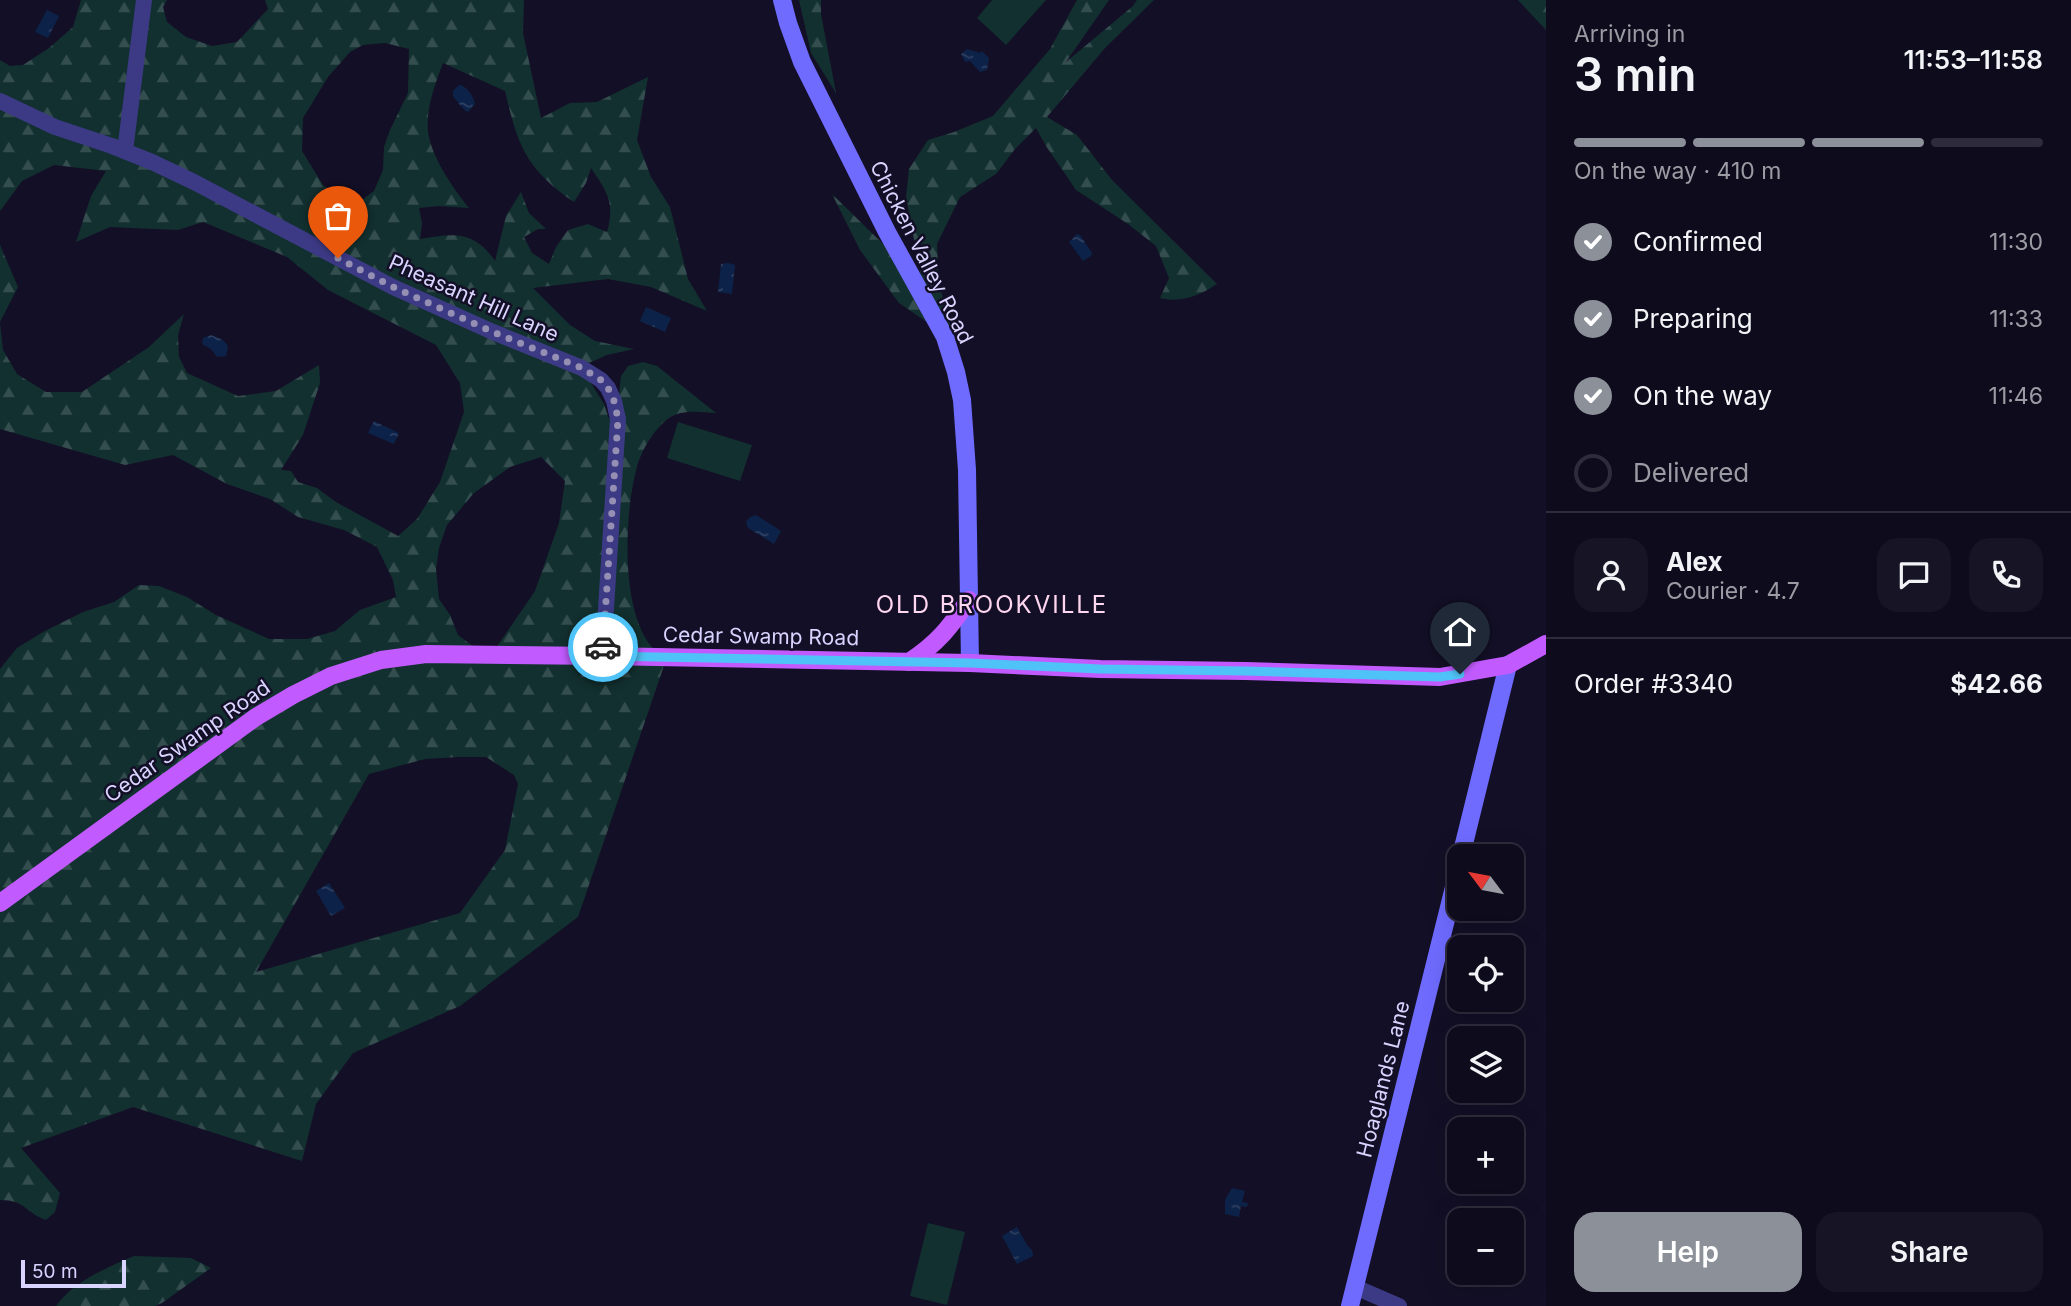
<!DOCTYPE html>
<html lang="en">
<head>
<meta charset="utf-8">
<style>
  :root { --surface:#0e0b1c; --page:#171425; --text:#f1f3f6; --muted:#9b9ba3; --line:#2e2b3b; --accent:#8c9099 }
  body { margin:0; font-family:Inter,sans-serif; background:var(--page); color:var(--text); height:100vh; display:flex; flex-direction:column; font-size:26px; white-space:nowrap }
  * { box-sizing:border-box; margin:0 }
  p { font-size:23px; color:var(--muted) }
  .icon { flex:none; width:38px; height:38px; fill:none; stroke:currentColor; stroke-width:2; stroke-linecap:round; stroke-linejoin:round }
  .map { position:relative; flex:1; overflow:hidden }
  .details { display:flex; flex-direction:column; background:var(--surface); width:525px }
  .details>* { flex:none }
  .needle { width:46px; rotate:302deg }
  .tools { position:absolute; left:1447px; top:844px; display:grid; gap:14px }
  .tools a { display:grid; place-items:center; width:77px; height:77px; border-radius:14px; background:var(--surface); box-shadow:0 7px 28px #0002,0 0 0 2px var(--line); font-size:35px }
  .scale { position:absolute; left:21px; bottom:18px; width:105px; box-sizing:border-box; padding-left:7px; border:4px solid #d9d4ff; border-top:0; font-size:19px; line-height:24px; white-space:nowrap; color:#d9d4ff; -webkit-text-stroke:5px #130f26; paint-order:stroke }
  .pin { position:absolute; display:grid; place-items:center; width:60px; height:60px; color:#fff; margin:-72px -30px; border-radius:50% 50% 50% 0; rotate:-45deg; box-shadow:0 0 7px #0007 }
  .pin .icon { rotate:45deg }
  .courier { position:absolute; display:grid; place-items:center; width:70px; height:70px; margin:-35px; border:5px solid #4fc3f7; border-radius:50%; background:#fff; color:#222; box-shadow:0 2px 9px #0007 }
  .summary em { font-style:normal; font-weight:600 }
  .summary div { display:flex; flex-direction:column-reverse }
  .summary { display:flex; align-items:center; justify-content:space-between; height:119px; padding:0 28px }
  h1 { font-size:46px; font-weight:600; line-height:52px }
  .bar { display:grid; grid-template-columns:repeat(4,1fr); gap:10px 7px; align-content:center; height:84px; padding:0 28px }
  .bar i { height:9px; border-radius:5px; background:var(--line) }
  .bar .current { background:var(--accent) }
  .bar p { grid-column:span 4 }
  .line { display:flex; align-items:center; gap:18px; padding:0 28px; border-top:2px solid var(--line) }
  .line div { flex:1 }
  .round { display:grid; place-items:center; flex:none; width:74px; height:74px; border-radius:21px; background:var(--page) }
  ol { padding:0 28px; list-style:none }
  li { display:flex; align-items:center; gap:21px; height:77px }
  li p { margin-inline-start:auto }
  li .icon { padding:7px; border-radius:50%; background:var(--accent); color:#fff; stroke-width:4 }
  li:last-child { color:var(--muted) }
  li i { width:38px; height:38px; border:4px solid var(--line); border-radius:50% }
  .primary-button { display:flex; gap:14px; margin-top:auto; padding:14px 28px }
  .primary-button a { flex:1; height:80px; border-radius:21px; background:var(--accent); color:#fff; font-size:28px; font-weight:600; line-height:80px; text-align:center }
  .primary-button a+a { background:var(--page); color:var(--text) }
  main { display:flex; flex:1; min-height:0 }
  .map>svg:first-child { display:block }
  .forest { fill:url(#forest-firs); fill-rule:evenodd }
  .garden { fill:#12302f }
  .water { fill:url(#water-ripples) }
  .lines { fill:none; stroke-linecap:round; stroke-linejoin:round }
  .street { stroke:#3d3a85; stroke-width:16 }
  .secondary { stroke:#6f6bff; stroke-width:18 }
  .primary { stroke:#c25bff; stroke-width:18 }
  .done { stroke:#948fb3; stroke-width:7; stroke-dasharray:0 12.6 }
  .route { stroke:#4fc3f7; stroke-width:9 }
  .labels { text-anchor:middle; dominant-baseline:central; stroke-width:5; stroke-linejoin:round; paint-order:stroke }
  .street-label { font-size:21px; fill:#d9d4ff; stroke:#130f26 }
  .quarter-label { font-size:24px; letter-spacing:2px; fill:#ffd6f0; stroke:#130f26 }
</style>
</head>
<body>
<main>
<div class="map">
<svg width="1546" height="1306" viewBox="0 0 1546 1306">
  <defs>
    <pattern id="forest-firs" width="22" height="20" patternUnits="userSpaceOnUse" patternTransform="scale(1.75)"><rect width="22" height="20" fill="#12302f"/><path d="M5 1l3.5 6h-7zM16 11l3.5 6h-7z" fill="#344d4e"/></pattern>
    <pattern id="water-ripples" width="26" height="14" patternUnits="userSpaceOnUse" patternTransform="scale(1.75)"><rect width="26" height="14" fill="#0c2248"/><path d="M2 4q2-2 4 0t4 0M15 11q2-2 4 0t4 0" fill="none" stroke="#2f4163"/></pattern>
  </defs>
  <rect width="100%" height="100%" fill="#130f26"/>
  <g class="forest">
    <path d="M81,0H167L163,7L167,22L186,37L212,46L237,42L268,9L265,0H524L523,33L541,118L570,103L597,102L648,77L637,140L651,177L670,207L688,279L707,311L651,287L608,279L533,288L570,325L595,341L634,349L607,355L587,364L591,383L604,404L609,419L619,394L621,376L628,366L643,362L657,366L716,413C702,412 682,409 669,418C653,430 640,452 636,471C624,517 619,624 660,655L371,658L256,717L381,660L667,657L578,917L460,1006L353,1053L316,1104L302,1161L133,1107L21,1148L60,1193L55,1212L46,1220C24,1212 26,1200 0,1200V669L17,648L43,632L83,612L114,602L139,585L159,586L187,597L216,615L269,639H307L335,631L360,610L396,597L393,580L377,547L344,530L298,517L270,499L227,484L173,455L125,465L0,429V323L3,350L17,374L46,392H82L149,347L184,314L178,335L179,357L187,373L238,396L276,391L319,365L320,383L303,435L281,470L291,471L298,482L317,488L336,502L398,536L417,519L440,482L464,412L460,383L436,345L328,290L287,257L203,222L178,230L110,227L76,242L91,196L106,171L54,165L22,181L0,211V60L10,66L23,65L49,48L73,27ZM385,43L409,49L408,93L390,130L384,147L383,170L374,191L359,202L345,200L323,185L302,151L303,118L328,77L350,52L363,45ZM443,63L505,91C518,146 526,169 574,202L586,183L591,168C608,193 615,203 607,232L588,224L568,230L556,247L549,264L532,253L524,237L538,229H546L529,213L521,192L506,216L495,261C474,230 454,233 420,239L422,223L419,208L439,206L469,208C453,188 431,157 428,131C426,108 435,84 443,63ZM541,457L565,481L559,523L535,591L496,648L482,653L458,635L450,615L439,599L436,569L439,548L447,525L474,493L510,467ZM459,757H486L514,775L518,784L505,850L460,913L256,972L369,774L425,759Z"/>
    <polygon points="799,0 821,0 821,14 836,93 811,53"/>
    <path d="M1077,0H1109L1066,62L1133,6L1137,0H1154L1105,48L1047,117L1077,135L1112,180L1217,284C1199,296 1181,303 1160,298L1169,278L1156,246L1128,224L1076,190L1046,146L1036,128L1015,149L996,174L960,197L937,244L939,284L956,342L899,303L860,250L832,194L922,282L906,197L909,169L928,140L954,132L993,116L1050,49Z"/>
    <polygon points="1518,0 1546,0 1546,30"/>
    <polygon points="0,245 18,287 0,322"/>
    <path d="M134,1256L191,1258L211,1268L162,1303L155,1306H56C74,1281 106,1268 134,1256Z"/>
  </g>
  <g class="garden">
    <polygon points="992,0 1046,0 1006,45 977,18"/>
    <polygon points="678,422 752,445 740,481 667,458"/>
    <polygon points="928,1223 965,1232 947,1305 910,1296"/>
  </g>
  <g class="water">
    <polygon points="47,10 59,16 48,38 35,32"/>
    <polygon points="967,49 980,53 982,51 989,58 987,70 980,72 970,61 965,62 961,54"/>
    <path d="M459,85C466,85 474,97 475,104L468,112C464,111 456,100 453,96V91Z"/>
    <polygon points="1077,234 1080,235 1092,253 1091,256 1083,261 1069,242"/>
    <polygon points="728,263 735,265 732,294 718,292 721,264"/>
    <polygon points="646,307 671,318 665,332 640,321"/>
    <polygon points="211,335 223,340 228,346 226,356 217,357 211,349 202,344 203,338"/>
    <polygon points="374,421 399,433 394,444 368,433"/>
    <polygon points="756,515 781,531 774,544 748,528 746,522 750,517"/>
    <polygon points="329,883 345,908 331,916 316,891"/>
    <polygon points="1232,1188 1245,1191 1242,1202 1248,1203 1247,1207 1241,1206 1239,1217 1225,1214 1225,1200"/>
    <polygon points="1017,1227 1027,1245 1032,1250 1033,1256 1017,1264 1002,1236"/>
  </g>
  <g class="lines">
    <g class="street">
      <polyline points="0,101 55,127 112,146 152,162 194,182 393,287 493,332 582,368 601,380 608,388 614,401 618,419 603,656"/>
      <polyline points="125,151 144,0"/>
      <polyline points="1355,1287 1399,1306"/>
    </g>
    <g class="secondary">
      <polyline points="782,0 788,23 802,62 887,232 945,337 956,372 962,400 967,470 970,663"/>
      <polyline points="1461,856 1508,665"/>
      <polyline points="1350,1306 1460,863"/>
    </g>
    <g class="primary">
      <path d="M909,662C938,643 949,628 969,600"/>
      <polyline points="0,903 256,717 293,695 331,676 381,660 426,654 603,656 970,663 1100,669 1245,671 1440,677 1508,665 1546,644"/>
    </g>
  </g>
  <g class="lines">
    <polyline class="done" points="338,258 393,287 493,332 582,368 601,380 608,388 614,401 618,419 603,647"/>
    <polyline class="route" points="603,647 603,656 970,663 1100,669 1245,671 1440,677 1460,674"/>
  </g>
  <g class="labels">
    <g class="street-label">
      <text transform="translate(922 252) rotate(63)">Chicken Valley Road</text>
      <text transform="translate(474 298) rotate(24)">Pheasant Hill Lane</text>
      <text transform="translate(761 636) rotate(1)">Cedar Swamp Road</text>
      <text transform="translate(187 741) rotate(-35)">Cedar Swamp Road</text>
      <text transform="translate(1383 1079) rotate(-76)">Hoaglands Lane</text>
    </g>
    <g class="quarter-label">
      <text x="992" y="604">OLD BROOKVILLE</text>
    </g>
  </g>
</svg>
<div class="tools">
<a><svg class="needle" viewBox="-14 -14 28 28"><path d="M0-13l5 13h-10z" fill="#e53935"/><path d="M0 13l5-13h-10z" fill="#9b9ba3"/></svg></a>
<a><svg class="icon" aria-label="locate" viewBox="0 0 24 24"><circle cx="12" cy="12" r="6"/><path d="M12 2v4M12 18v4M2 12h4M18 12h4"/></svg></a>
<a><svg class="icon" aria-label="layers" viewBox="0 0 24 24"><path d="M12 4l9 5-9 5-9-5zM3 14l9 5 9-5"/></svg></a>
<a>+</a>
<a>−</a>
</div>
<div class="scale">50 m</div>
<div class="pin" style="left:338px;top:258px;background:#ea580c"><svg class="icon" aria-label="bag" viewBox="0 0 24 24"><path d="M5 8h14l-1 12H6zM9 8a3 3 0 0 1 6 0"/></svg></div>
<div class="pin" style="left:1460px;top:674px;background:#1f2937"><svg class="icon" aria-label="home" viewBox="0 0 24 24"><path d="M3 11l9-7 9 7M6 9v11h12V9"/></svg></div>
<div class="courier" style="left:603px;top:647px"><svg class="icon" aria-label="car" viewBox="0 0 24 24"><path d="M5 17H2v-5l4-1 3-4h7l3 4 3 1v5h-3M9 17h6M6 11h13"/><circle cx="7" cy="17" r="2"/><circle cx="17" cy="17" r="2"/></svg></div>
</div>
<section class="details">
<div class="summary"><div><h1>3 min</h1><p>Arriving in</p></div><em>11:53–11:58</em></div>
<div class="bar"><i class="current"></i><i class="current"></i><i class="current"></i><i></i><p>On the way · 410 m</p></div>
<ol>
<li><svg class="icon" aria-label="check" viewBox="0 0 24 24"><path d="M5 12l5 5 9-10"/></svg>Confirmed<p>11:30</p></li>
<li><svg class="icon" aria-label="check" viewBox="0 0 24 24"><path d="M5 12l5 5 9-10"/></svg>Preparing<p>11:33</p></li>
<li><svg class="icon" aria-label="check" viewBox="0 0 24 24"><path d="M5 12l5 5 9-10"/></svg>On the way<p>11:46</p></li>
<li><i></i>Delivered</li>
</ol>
<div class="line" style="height:126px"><a class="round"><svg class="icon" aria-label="person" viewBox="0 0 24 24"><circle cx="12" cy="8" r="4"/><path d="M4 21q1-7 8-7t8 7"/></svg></a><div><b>Alex</b><p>Courier · 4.7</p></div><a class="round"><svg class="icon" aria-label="chat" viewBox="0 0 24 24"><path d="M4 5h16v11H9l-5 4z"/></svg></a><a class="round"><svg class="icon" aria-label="phone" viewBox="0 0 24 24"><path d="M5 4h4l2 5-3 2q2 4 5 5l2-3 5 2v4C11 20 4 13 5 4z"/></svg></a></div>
<div class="line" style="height:91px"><div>Order #3340</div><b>$42.66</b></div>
<div class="primary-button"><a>Help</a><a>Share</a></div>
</section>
</main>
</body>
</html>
